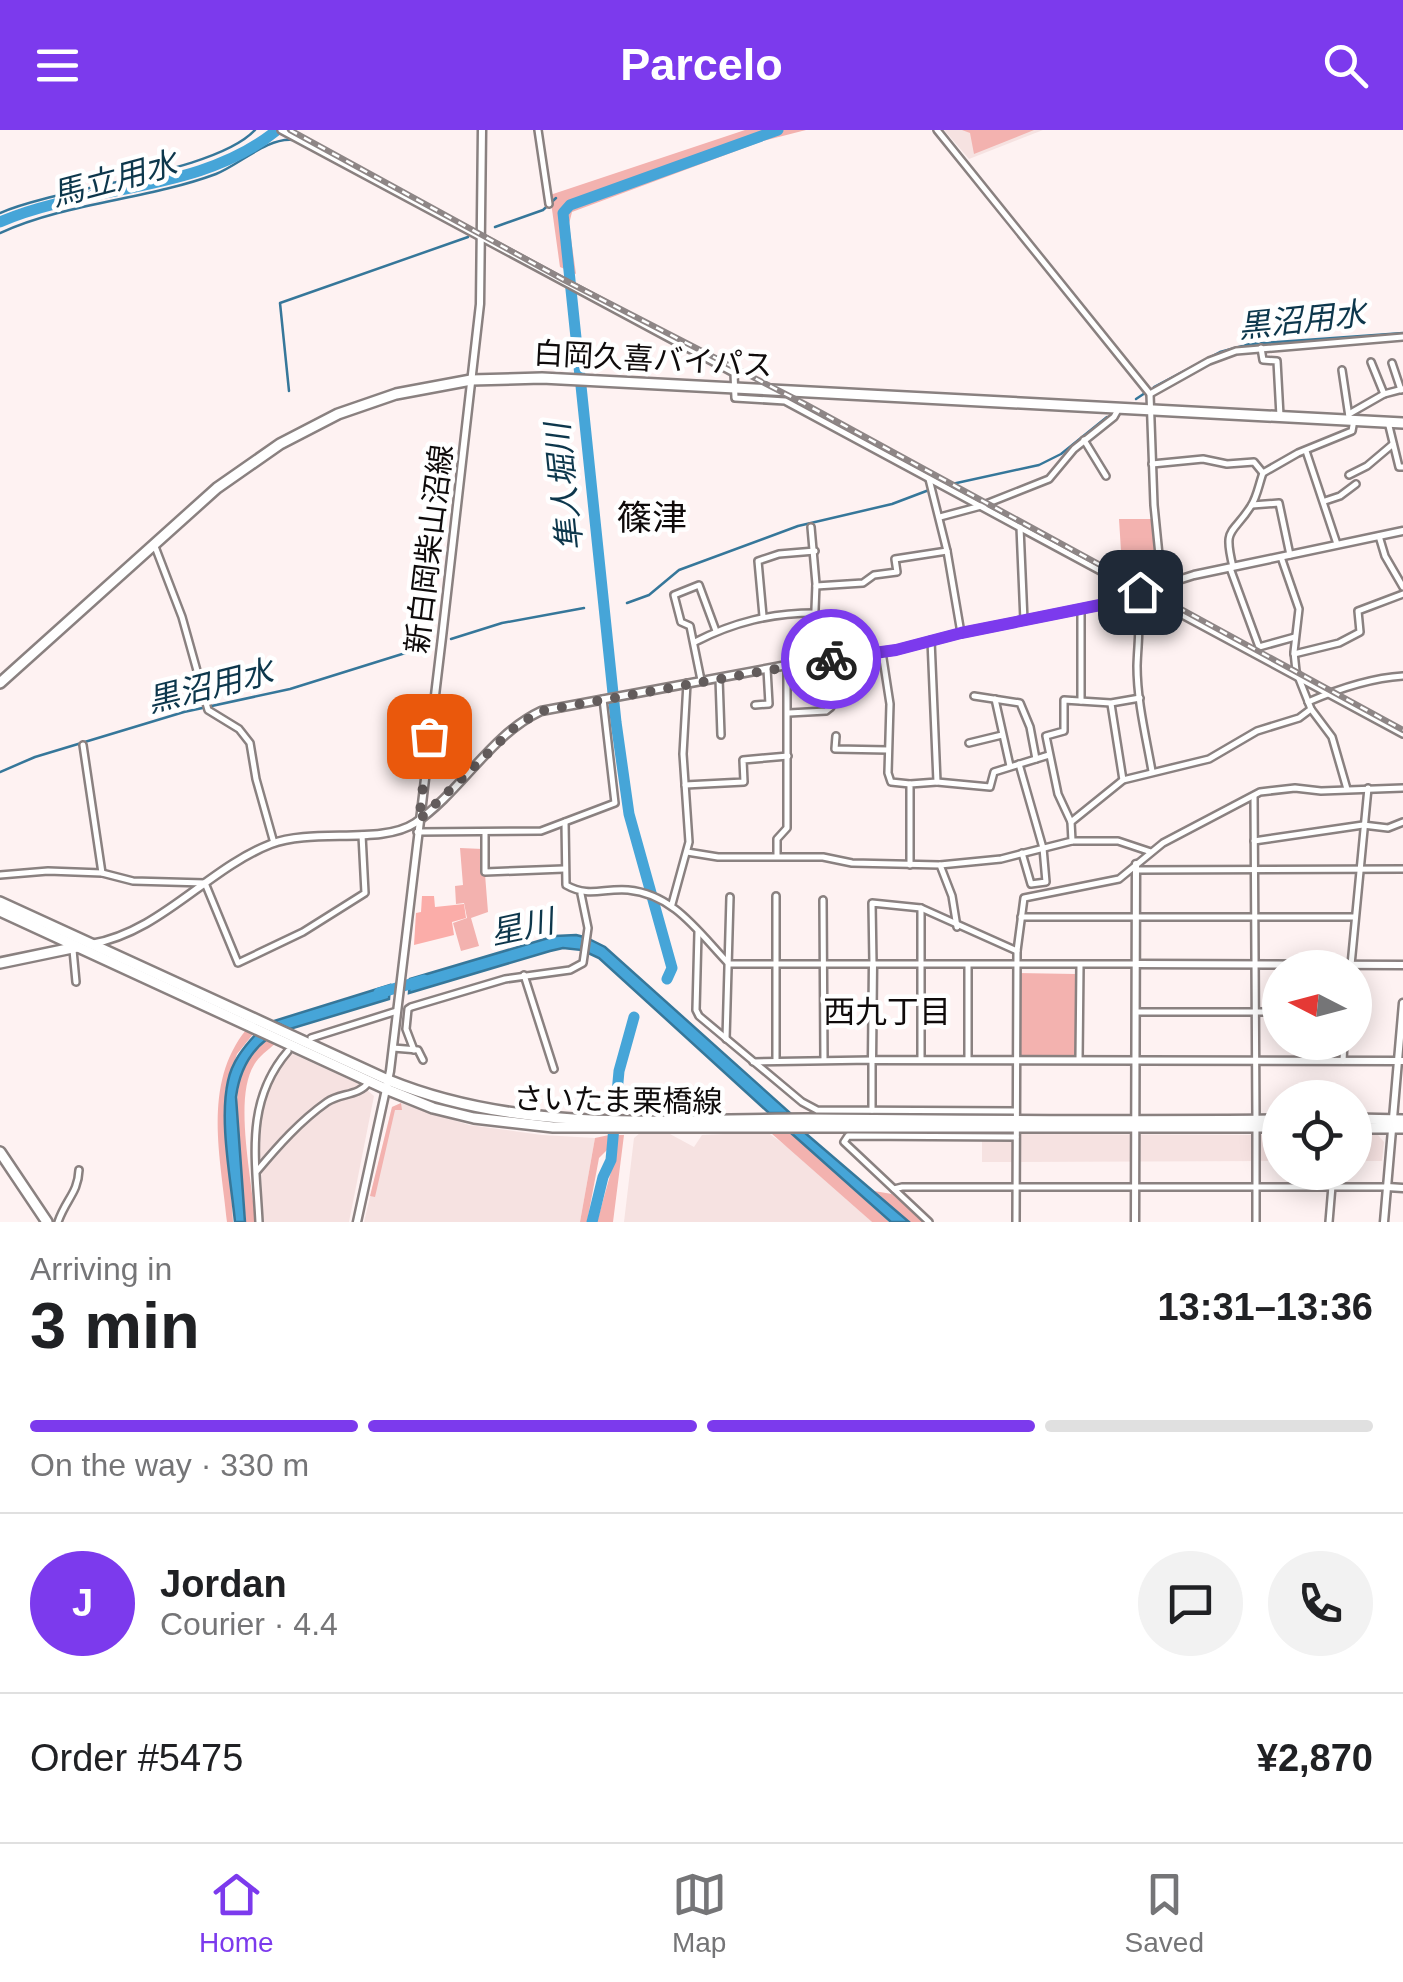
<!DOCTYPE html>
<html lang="en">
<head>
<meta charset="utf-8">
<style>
  :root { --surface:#fff; --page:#f2f2f2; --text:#202124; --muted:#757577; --line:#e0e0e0; --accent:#7c3aed }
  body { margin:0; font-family:Arial,"Noto Sans JP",sans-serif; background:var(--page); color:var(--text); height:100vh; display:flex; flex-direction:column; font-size:38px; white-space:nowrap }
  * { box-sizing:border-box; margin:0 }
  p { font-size:32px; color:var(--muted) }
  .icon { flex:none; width:55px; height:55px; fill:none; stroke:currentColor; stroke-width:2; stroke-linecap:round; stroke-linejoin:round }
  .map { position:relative; height:1092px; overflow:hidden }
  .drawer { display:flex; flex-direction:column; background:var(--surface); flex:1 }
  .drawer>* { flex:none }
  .needle { width:65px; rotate:276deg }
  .tools { position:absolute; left:1262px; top:820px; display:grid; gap:20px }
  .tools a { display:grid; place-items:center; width:110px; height:110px; border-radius:50%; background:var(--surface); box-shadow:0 5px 25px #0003; font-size:50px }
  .pin { position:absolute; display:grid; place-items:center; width:85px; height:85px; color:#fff; margin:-42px; border-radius:20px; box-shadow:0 5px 15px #0006 }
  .courier { position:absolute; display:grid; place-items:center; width:100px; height:100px; margin:-50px; border:8px solid #7c3aed; border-radius:50%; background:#fff; color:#222; box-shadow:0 2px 12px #0007 }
  .summary em { font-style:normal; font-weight:700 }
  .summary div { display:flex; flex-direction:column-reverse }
  .summary { display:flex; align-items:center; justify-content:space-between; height:170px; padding:0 30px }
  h1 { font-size:65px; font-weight:700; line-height:75px }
  .bar { display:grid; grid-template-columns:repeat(4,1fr); gap:15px 10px; align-content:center; height:120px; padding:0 30px }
  .bar i { height:12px; border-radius:8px; background:var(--line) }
  .bar .active { background:var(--accent) }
  .bar p { grid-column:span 4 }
  .line { display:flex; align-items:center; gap:25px; padding:0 30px; border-top:2px solid var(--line) }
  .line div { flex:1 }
  .round { display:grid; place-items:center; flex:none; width:105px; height:105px; border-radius:52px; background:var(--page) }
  header { display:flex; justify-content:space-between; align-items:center; height:130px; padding:0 30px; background:var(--accent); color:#fff; font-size:45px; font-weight:700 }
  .tab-bar { display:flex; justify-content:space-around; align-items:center; height:140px; border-top:2px solid var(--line); background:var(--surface); font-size:28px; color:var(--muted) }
  .tab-bar a { display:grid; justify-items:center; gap:5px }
  .tab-bar .active { color:var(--accent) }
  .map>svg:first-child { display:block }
  .built { fill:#f6e2e1 }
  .green { fill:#f3b2af }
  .forest { fill:#fbada9 }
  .water { fill:#46a5d8; stroke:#36779a; stroke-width:2.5 }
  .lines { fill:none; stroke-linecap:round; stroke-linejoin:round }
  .stream { stroke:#36779a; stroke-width:2.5 }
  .river { stroke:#46a5d8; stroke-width:11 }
  .minor-casing { stroke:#8a8180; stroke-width:10 }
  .tertiary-casing { stroke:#8a8180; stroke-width:11 }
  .primary-casing { stroke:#8a8180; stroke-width:14 }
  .minor { stroke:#fff; stroke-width:5 }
  .tertiary { stroke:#fff; stroke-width:6 }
  .primary { stroke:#fff; stroke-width:9 }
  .rail-casing { stroke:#8e8686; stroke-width:6 }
  .rail { stroke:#fff; stroke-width:2.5; stroke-dasharray:8; stroke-linecap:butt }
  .done { stroke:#635c5c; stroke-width:10; stroke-dasharray:0 18 }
  .route { stroke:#7c3aed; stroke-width:12 }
  .labels { text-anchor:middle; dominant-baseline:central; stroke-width:9; stroke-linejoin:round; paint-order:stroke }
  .street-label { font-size:30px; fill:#0f0b0b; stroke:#fff }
  .water-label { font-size:32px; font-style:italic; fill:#0d374c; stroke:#fff }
  .neighbourhood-label { font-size:32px; fill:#0f0b0b; stroke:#fff }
  .quarter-label { font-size:35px; fill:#0f0b0b; stroke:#fff }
</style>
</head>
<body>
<header><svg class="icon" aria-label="menu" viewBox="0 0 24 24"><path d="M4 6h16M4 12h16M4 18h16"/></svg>Parcelo<svg class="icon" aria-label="search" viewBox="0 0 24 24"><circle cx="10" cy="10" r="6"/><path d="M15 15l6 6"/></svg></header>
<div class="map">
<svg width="1403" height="1092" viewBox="0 0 1403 1092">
  <rect width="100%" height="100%" fill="#fef2f2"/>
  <g class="built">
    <polygon points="944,0 1043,0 969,29"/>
    <polygon points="291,923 361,955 374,966 349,1092 262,1092 261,1029 256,1018 260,973 275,942"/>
    <polygon points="401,973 469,995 542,1005 595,1008 580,1092 364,1092 392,977"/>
    <polygon points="767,1002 803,1028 872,1092 624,1092 634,1008 640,1003 670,1004 694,1017 702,1005"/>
    <polygon points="1019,1004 1280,1005 1280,1031 982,1032 982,1010 1018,1010"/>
    <polygon points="1355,1005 1378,1005 1384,1012 1382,1031 1355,1031"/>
  </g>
  <g class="green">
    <polygon points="745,0 806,0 763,11 572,82 569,94 576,144 560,137 550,65"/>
    <polygon points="962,0 1034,0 974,24 970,3"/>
    <polygon points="1119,389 1153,389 1156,426 1122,437"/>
    <polygon points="460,718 483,719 488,782 471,788 479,816 461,821 453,793 467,788 464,773 456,774 455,756 463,755"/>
    <polygon points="1017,843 1076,844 1075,926 1019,928"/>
    <path d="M246,900L254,903L237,924L225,961L233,1092H227C221,1028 202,954 246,900Z"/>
    <path d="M268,909L276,913C268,920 259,926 254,935C233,969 253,1052 255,1092H246C243,1054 229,973 243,940C248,927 258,917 268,909Z"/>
    <polygon points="401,973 402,980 395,980 375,1067 370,1066 392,977"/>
    <polygon points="771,1003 791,1003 889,1092 872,1092"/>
    <polygon points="609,1005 607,1020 599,1028 587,1092 580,1092 595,1008"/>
    <polygon points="616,1005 624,1005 613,1092 597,1092 614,1031"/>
    <polygon points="874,1061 892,1064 923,1092 907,1092"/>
  </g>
  <polygon class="forest" points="422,766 434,766 435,777 464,774 466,788 452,792 454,805 414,815 416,783 421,782"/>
  <g class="water">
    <polygon points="576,805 584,807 581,820 563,818 550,821 409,863 410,849 555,806"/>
    <polygon points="589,809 605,817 790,983 769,983 599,828 588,823"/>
    <polygon points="390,855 389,869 290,899 274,891"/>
    <path d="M256,904L267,909C249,923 239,944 236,967L245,1092H235C231,1050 219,991 228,951C232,932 243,918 256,904Z"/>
    <polygon points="804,1002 909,1092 891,1092 791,1003"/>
  </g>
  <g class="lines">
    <g class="stream">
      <path d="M0,83C63,56 215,43 255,0"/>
      <polyline points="495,97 543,80 556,68"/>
      <path d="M0,103C68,72 146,70 216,44C239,35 268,7 293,10"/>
      <polyline points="1154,257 1220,222 1250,214 1403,203"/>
      <polyline points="289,261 280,173 468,107"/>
      <polyline points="1136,269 1145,263"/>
      <polyline points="952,354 1039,335 1061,324 1107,287"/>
      <polyline points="627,473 649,465 679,440 798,396 892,374 929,360"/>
      <polyline points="451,509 502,493 584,478"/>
      <polyline points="0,642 35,627 184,582 290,559 431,515"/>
    </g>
    <g class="river">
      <path d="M0,92C88,54 201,63 277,0"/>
      <polyline points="667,849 672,838 629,684 616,592 563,83 570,75 778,0"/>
      <polyline points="379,863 424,850"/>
      <polyline points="592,1092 603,1047 611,1030 619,941 634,887"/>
    </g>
    <defs>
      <g id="minor">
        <polyline points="281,0 734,243 735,268 785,271 1403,604"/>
        <polyline points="538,0 549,74"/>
        <polyline points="937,0 1150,264 1154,375 1162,455"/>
        <polyline points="1261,218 1263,230 1277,231 1280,286"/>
        <polyline points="1371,232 1384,264"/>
        <polyline points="1392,233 1401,260"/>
        <polyline points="1342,240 1349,287"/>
        <polyline points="1150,264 1209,231 1236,221 1403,207"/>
        <polyline points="1349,284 1384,264 1403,259"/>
        <polyline points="1388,292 1399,337 1403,337"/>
        <polyline points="1084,310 1106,346"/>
        <polyline points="1306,321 1337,414"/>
        <polyline points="1152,334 1203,329 1227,334 1254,332 1263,343 1298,323 1352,301 1354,290"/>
        <polyline points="1349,345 1367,336 1393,314"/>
        <polyline points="929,349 947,421 961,503"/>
        <polyline points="1325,371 1340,366 1356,354"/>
        <polyline points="1252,375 1279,373 1290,425"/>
        <polyline points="940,387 981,376 1049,349 1074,319 1114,287 1119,278"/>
        <polyline points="811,397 816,454 813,531"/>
        <polyline points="1020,397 1024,491"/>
        <polyline points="1379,406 1385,426 1403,457"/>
        <polyline points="154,414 182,487 208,580 239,599 250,613 256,649 274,713"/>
        <polyline points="1281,427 1299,479 1294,522 1296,541 1311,579 1332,607 1347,659"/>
        <path d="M1233,437C1223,396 1232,406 1251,376C1257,367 1259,354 1263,343"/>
        <polyline points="1230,438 1259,517 1295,507"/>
        <polyline points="816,456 863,453 874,445 897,442 895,429 947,421"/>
        <path d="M1133,464C1142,498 1138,504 1137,536C1137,571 1146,607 1152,641"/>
        <polyline points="1081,479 1081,571"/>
        <polyline points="763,486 758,431 779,424 815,421"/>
        <path d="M695,512C734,492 771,483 815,483"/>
        <polyline points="882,522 890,574 888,643 891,652 910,654"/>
        <polyline points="1294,524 1339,513 1360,502 1358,481 1403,464"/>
        <polyline points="719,548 721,605"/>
        <polyline points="701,550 690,496 681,492 674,465 699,455 716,501"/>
        <polyline points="974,566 1020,573 1030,597 1036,629"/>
        <polyline points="995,569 1010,636"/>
        <path d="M1308,572C1338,559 1370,548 1403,546"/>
        <polyline points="1111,574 1123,650"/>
        <polyline points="755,575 769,574 767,539"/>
        <polyline points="789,583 826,581 831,577 830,529"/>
        <polyline points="836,606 835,619 888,620"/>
        <polyline points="969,613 1002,605"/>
        <polyline points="83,615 102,743"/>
        <polyline points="1019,634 1043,718 1046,752 1031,754 1022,723"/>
        <polyline points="937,652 990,657 994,642 1049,625"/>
        <polyline points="685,655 744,652 743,630 788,626"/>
        <polyline points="1254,666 1256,988"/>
        <path d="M565,692L566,755C589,768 603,758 628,760C674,764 699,803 729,834H1136"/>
        <polyline points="1071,692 1058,664 1046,606 1064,601 1064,570 1111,573 1140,568"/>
        <polyline points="417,702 541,701 615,673 603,569"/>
        <polyline points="485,702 485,742 564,739"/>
        <polyline points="1072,711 1118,711 1151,722"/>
        <polyline points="1254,711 1363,695 1388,698 1403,692"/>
        <polyline points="687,722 718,727 823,727 852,733 940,735 952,766 957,797"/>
        <polyline points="777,726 777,709 787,698 787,535"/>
        <polyline points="910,735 910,654 937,652 931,510"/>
        <polyline points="940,735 1001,729 1072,711 1071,692 1123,650 1209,629 1257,601 1299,588 1311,579"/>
        <polyline points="1136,740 1403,739"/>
        <polyline points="0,745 48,741 102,743 133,751 205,753 238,833 303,802 365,763 362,705"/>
        <polyline points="823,770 824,930"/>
        <polyline points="672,774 689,712 683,624 687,553"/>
        <polyline points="1021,787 1355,787"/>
        <polyline points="698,802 696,880 699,886 802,972 817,980 1016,981"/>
        <polyline points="73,820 76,852"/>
        <polyline points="873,834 872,773 921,778 1017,821"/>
        <polyline points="968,835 968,930"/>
        <polyline points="1351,835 1368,658"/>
        <polyline points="524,845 554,939"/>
        <polyline points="1136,882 1280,882"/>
        <polyline points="311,908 397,881"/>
        <polyline points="726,909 730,767"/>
        <polyline points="393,918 418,920 423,930"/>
        <polyline points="414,920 406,899 408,879 411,877 505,849 570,840 583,833 588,798 581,764"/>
        <polyline points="776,930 776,766"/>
        <polyline points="921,930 921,778"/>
        <polyline points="1079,930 1080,835"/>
        <polyline points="1343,931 1344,912"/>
        <polyline points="753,932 872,930 872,980"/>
        <polyline points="1256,999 1256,1092"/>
        <path d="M257,1041C278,1016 300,991 327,972C340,963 359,966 369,952"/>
        <polyline points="894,1059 902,1057 1387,1057"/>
        <path d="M58,1092C66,1069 78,1063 79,1040"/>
        <path d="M259,1092C256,1030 244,972 288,921"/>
        <polyline points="929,1092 844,1012 848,1006 1016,1007"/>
        <polyline points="1016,1092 1017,821 1024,768 1119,749 1163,713 1260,662 1295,658 1321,661 1403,658"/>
        <polyline points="1329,1092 1332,1056"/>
      </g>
      <g id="tertiary">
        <path d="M91,814C161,802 207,739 271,714C313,698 382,715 415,693C461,662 490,605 541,581L787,535L896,520L961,503L1100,475L1194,445L1403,401"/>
        <polyline points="873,834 872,930 1403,931"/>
        <polyline points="1136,834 1403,835"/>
        <polyline points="1387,1057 1403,1058"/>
        <polyline points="357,1092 390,941 442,507 480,174 482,0"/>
        <polyline points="1135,1092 1136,734"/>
        <polyline points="1384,1092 1403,873"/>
      </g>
      <g id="primary">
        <polyline points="0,553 217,358 280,314 338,284 396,264 471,250 542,248 1403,293"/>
        <path d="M0,772L388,950C522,1005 667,989 808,989C966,990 1123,992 1280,990"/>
        <polyline points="0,781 386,959 433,978 474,988 553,997 1280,997"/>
        <polyline points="0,833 77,817"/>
        <polyline points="1355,989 1403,990"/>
        <polyline points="1355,998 1403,998"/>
        <polyline points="0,1022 47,1092"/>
      </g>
    </defs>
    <use href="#minor" class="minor-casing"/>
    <use href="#tertiary" class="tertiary-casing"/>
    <use href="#primary" class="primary-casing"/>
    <use href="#minor" class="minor"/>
    <use href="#tertiary" class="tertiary"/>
    <use href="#primary" class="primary"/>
    <defs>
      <polyline id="rail" points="290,0 564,150 805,274 1403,600"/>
    </defs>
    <use href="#rail" class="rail-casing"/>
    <use href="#rail" class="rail"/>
  </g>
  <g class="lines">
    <polyline class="done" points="429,606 419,690 516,596 541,581 831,529"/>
    <polyline class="route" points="831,529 896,520 961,503 1100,475 1140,462"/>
  </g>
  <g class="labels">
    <g class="street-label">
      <text transform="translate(653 229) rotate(3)">白岡久喜バイパス</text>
      <text transform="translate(429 419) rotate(-83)">新白岡柴山沼線</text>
      <text transform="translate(618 970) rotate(1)">さいたま栗橋線</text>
    </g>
    <g class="water-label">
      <text transform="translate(114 49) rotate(-15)">馬立用水</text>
      <text transform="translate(1302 190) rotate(-6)">黒沼用水</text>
      <text transform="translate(564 357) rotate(-96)">隼人堀川</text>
      <text transform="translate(210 556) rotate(-14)">黒沼用水</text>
      <text transform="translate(522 797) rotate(-12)">星川</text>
    </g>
    <g class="neighbourhood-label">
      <text x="887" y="882">西九丁目</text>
    </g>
    <g class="quarter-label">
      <text x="652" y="387">篠津</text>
    </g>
  </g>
</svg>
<div class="tools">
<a><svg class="needle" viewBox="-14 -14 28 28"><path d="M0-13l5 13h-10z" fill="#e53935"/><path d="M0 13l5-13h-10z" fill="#757577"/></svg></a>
<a><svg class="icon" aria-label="locate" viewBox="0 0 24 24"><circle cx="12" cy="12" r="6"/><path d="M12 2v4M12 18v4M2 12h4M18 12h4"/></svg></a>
</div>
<div class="pin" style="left:429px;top:606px;background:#ea580c"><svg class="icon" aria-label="bag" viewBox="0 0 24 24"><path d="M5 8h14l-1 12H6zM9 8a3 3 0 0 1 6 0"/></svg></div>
<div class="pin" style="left:1140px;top:462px;background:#1f2937"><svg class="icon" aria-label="home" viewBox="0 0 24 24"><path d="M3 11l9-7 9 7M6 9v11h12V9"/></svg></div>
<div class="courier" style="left:831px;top:529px"><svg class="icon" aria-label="bike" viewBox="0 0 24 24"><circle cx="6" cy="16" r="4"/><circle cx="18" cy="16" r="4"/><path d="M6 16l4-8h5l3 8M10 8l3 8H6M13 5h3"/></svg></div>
</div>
<section class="drawer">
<div class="summary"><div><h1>3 min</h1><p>Arriving in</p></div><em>13:31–13:36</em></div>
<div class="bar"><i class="active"></i><i class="active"></i><i class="active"></i><i></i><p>On the way · 330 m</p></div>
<div class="line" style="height:180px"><b class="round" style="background:var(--accent);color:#fff">J</b><div><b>Jordan</b><p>Courier · 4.4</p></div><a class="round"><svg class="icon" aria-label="chat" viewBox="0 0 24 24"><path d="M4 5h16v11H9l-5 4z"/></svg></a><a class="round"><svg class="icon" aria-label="phone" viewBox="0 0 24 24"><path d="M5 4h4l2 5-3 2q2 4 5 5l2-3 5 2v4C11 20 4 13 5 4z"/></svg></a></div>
<div class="line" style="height:130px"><div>Order #5475</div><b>¥2,870</b></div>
</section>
<nav class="tab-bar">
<a class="active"><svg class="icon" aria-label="home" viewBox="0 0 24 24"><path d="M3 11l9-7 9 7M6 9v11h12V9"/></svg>Home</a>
<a><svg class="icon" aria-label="map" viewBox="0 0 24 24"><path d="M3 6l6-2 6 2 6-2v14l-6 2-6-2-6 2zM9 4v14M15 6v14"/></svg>Map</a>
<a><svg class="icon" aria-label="saved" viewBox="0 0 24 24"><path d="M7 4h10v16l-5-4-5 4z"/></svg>Saved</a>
</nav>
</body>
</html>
